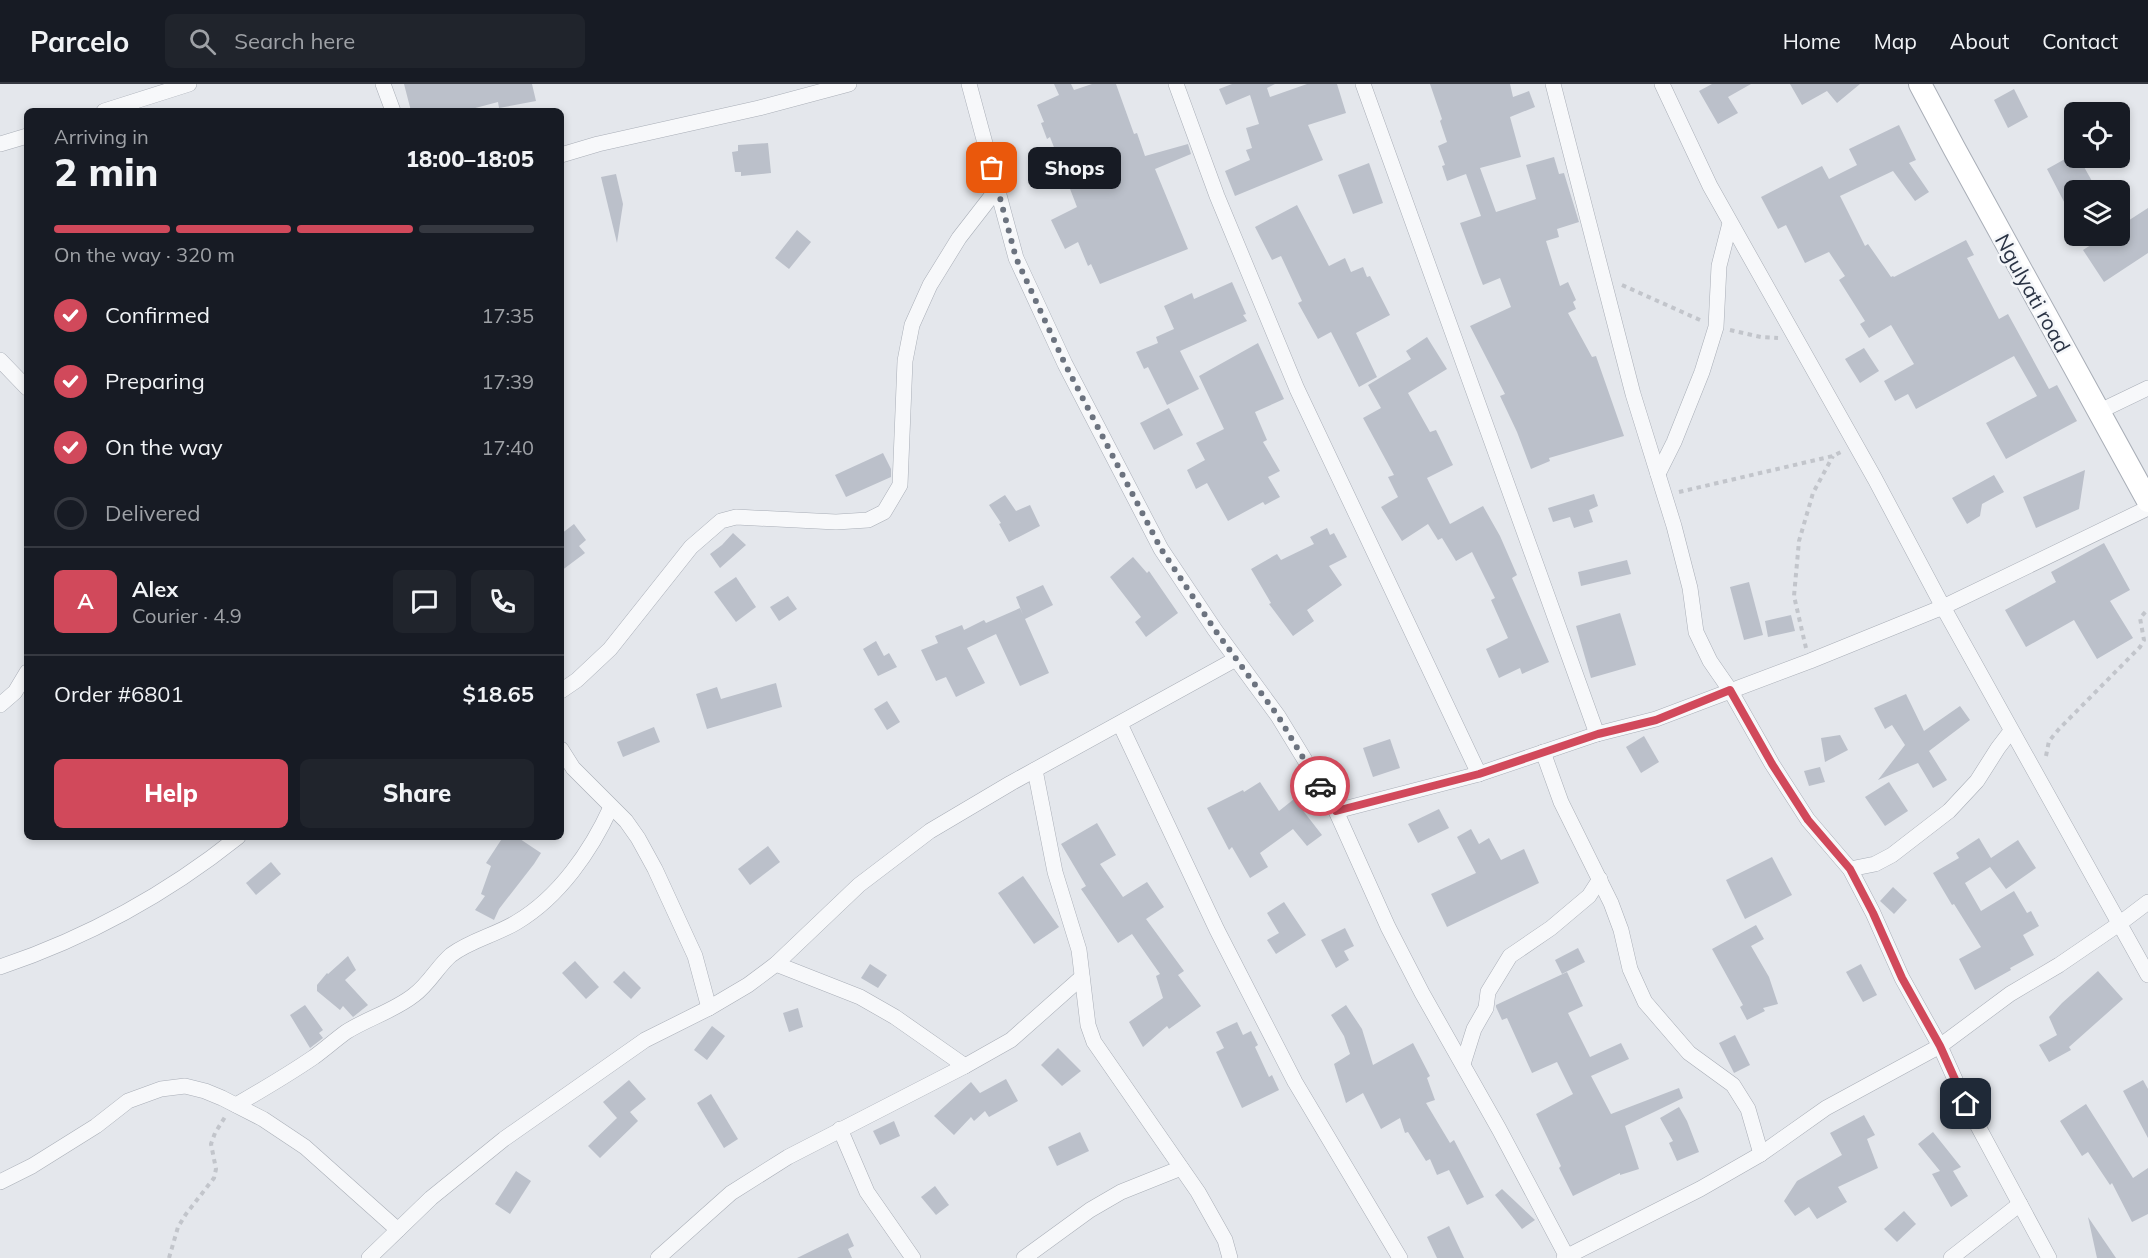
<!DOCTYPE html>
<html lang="en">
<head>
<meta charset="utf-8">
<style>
  :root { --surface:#171b24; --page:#20242c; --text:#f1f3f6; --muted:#9ea1a6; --line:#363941; --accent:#d1495b }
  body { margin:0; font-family:Mulish,sans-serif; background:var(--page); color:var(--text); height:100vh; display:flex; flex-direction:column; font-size:22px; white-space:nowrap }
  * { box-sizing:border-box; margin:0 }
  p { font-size:20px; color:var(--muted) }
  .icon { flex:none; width:33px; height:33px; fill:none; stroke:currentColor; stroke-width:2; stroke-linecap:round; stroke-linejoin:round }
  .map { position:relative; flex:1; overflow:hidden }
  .details { position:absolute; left:24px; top:24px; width:540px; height:732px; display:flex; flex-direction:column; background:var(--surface); border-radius:9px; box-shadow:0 3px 9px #0003 }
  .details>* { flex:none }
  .buttons { position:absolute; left:2064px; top:18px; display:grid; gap:12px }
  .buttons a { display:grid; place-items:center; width:66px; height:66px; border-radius:9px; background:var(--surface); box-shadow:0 3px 9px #0003; font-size:30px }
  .pin { position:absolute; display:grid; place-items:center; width:51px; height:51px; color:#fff; margin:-26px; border-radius:12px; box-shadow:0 3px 9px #0006 }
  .courier { position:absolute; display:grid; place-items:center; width:60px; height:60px; margin:-30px; border:4px solid #d1495b; border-radius:50%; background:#fff; color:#222; box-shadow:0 2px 8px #0007 }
  .bubble { position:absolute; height:42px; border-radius:9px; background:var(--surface); box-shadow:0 3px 9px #0003; font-size:20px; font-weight:800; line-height:42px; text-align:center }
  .overview em { font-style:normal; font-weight:800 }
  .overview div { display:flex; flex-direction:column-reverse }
  .overview { display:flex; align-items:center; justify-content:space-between; height:102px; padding:0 30px }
  h1 { font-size:39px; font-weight:800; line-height:45px }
  .bar { display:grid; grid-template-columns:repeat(4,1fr); gap:9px 6px; align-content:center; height:72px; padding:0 30px }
  .bar i { height:8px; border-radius:4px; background:var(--line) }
  .bar .on { background:var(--accent) }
  .bar p { grid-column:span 4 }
  .line { display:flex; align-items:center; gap:15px; padding:0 30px; border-top:2px solid var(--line) }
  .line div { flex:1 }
  .round { display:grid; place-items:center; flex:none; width:63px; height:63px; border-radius:9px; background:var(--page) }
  ol { padding:0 30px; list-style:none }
  li { display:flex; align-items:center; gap:18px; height:66px }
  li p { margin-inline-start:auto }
  li .icon { padding:6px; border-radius:50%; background:var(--accent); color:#fff; stroke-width:4 }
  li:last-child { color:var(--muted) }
  li i { width:33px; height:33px; border:3px solid var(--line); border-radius:50% }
  .action { display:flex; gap:12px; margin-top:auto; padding:12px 30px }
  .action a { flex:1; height:69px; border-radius:9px; background:var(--accent); color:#fff; font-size:24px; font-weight:800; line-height:69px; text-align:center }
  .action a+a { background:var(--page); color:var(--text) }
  header { display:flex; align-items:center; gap:36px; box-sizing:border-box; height:84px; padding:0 30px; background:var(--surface); border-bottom:2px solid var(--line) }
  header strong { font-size:28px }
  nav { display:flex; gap:33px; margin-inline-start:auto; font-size:21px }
  .search { width:420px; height:54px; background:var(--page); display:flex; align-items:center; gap:15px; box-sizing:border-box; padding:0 21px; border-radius:9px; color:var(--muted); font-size:22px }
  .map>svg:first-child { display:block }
  .building { fill:#bbc0ca }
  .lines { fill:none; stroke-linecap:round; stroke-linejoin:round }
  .minor-casing { stroke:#a9aeb7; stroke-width:16 }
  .secondary-casing { stroke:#a9aeb7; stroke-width:24 }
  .path { stroke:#c2c5cb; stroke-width:4; stroke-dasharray:4.5 4.5; stroke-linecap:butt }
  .minor { stroke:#f7f8fa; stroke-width:15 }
  .secondary { stroke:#fff; stroke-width:22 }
  .done { stroke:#6c737f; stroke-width:6; stroke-dasharray:0 10.8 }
  .route { stroke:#d1495b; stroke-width:8 }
  .labels { text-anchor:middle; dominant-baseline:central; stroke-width:5; stroke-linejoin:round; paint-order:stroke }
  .street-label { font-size:21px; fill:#2b3445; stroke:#f4f6f9 }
</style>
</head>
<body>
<header>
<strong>Parcelo</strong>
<div class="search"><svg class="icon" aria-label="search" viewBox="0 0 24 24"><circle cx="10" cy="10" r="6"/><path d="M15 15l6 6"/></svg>Search here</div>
<nav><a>Home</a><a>Map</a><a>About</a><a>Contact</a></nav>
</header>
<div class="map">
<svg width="2148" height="1174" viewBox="0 0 2148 1174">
  <rect width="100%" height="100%" fill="#e4e7ec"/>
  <g class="building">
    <polygon points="404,0 532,0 536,17 499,24 498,18 464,27 411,27"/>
    <polygon points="1054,0 1071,0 1074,6 1092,0 1116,0 1134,50 1137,49 1145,72 1188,60 1191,70 1155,85 1188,165 1100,200 1091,180 1088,182 1078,158 1065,165 1051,136 1077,123 1050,53 1047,55 1041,39 1044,38 1037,21 1059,11"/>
    <polygon points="1232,0 1275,0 1267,4 1270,13 1307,0 1337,0 1346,29 1308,41 1323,76 1235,112 1225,87 1250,76 1246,66 1252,64 1246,44 1259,40 1250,11 1226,21 1219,5"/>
    <polygon points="1430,0 1510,0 1513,13 1529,7 1535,23 1510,33 1521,73 1480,84 1496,128 1536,115 1526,81 1554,73 1559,90 1564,89 1579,138 1557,145 1559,153 1546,157 1560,202 1568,198 1576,216 1573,218 1576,225 1568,229 1592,273 1596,272 1624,352 1549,374 1550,377 1531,385 1517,348 1500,312 1505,310 1470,242 1511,223 1500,194 1483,201 1479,191 1460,139 1481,132 1466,90 1447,97 1442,82 1445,81 1438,62 1447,58 1440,37 1442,35"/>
    <polygon points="1712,0 1751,0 1728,13 1738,29 1718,40 1699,7"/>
    <polygon points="1790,0 1860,0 1837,19 1827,7 1802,21"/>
    <polygon points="2014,5 2028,33 2008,44 1994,16"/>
    <polygon points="1899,41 1916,76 1909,79 1929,108 1915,117 1893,87 1840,112 1865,162 1868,160 1891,193 1893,192 1894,193 1966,156 1974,171 1967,174 1999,235 2008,230 2049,305 2057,301 2077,337 2006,375 1986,339 2037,312 2014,272 1916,325 1908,310 1895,317 1884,297 1914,280 1891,241 1869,254 1860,240 1865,237 1839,196 1845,192 1829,168 1805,179 1786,141 1778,145 1761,113 1822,82 1829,95 1857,81 1849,65"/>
    <polygon points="768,59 771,89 741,92 741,88 735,88 732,68 738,67 738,61"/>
    <polygon points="2074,70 2074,74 2079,74 2097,106 2074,106 2074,137 2047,85"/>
    <polygon points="1369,79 1383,119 1353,130 1338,91"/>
    <polygon points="616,90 623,120 617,159 601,93"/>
    <polygon points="1297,121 1329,182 1345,174 1351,188 1363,183 1367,193 1370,192 1390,231 1356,249 1377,293 1359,303 1331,248 1318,255 1298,219 1302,217 1281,172 1272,176 1255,143"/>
    <polygon points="2148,124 2148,169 2104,198 2083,166 2105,152 2120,152 2120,142"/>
    <polygon points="797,146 811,158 789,185 775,174"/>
    <polygon points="1232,198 1246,230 1243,231 1247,237 1180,267 1199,305 1167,321 1148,283 1144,285 1136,268 1158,259 1156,253 1174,245 1164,222 1192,209 1194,215"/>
    <polygon points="1427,253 1447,285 1408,309 1430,348 1436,346 1453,381 1427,394 1450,440 1483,422 1500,452 1517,491 1512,494 1549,578 1522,590 1520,584 1499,594 1486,565 1508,554 1491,516 1495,514 1472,468 1456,477 1442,454 1438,456 1428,440 1402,457 1381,423 1398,413 1388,393 1394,391 1363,334 1381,324 1368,301 1411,275 1406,267"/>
    <polygon points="1258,259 1284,315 1255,328 1267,356 1263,358 1280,387 1268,393 1280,413 1265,421 1263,418 1228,437 1207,399 1196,405 1187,386 1205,376 1196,359 1224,345 1199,292"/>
    <polygon points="1864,264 1879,287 1860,299 1845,275"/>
    <polygon points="1169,324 1183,351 1154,366 1140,339"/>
    <polygon points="883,369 891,385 891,393 846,413 835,391"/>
    <polygon points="2085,386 2079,425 2036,444 2023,413"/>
    <polygon points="1994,391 2004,408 1982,420 1980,432 1967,440 1952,414"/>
    <polygon points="1594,410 1598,422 1589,426 1593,438 1574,444 1570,433 1553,438 1548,424"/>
    <polygon points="1005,411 1016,427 1030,421 1040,442 1009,458 999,440 1001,439 989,421"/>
    <polygon points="574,440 586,456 579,462 585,469 561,487 561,450"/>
    <polygon points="1327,444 1330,451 1334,449 1347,473 1329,482 1342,501 1307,526 1314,537 1293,552 1269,520 1271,519 1251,485 1277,470 1281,476 1314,460 1310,453"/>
    <polygon points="733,449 746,461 720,484 710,470 722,461"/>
    <polygon points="2104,459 2130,506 2110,517 2133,554 2097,575 2074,536 2026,563 2005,526 2056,498 2051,488"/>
    <polygon points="1133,473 1147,489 1149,487 1178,529 1146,553 1135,538 1141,533 1110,493"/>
    <polygon points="1627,476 1631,490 1581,502 1578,488"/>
    <polygon points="736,493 756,523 736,538 714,508"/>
    <polygon points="1749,498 1763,551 1744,556 1730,503"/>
    <polygon points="1043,501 1053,521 1025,535 1049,589 1020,602 996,550 967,564 985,599 956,613 946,593 936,597 921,566 938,559 935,552 962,541 964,546 984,536 986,539 1020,524 1023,531 1016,513"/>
    <polygon points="788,512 797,525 779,537 770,523"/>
    <polygon points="1620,529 1636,581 1591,594 1576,542"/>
    <polygon points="1791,531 1795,547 1768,553 1765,537"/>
    <polygon points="876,557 884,572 889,569 897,583 878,592 863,565"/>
    <polygon points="776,599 782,623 707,645 696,610 717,603 721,615"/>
    <polygon points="1906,610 1924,647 1960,622 1970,636 1929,667 1947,696 1933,704 1918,679 1878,696 1905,661 1892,641 1885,645 1874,624"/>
    <polygon points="887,617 900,638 887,646 874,625"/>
    <polygon points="654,643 660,658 623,673 617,658"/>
    <polygon points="1840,651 1848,666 1825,678 1821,654"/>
    <polygon points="1644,652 1659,678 1641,689 1626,663"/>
    <polygon points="1390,655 1400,684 1373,693 1363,664"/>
    <polygon points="1820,683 1825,698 1809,702 1804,687"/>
    <polygon points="1260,698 1279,727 1294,715 1322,751 1307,762 1293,745 1260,769 1268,783 1250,794 1232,763 1229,766 1207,724 1243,706 1244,708"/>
    <polygon points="1889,698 1908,727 1885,742 1865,713"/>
    <polygon points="1439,725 1449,744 1418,759 1408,740"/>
    <polygon points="1097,739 1116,771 1100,780 1123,813 1147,798 1164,823 1146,835 1184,887 1178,891 1201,922 1169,945 1167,942 1143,963 1129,938 1163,914 1156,892 1160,890 1132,850 1118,859 1081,805 1086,802 1061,760"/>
    <polygon points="1471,745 1479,760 1489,754 1501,776 1524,765 1539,799 1447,843 1431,810 1476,789 1457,753"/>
    <polygon points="503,753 517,753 541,769 534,780 499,825 494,836 475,826 485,812 481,810 491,782 486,779"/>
    <polygon points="1979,754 1991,774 2018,756 2036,784 2006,805 1990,783 1965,799 1981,827 2014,807 2027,829 2031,827 2039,842 2023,851 2034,871 2010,884 2011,886 1975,906 1959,875 1981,863 1954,820 1952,821 1933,789 1959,774 1956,769"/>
    <polygon points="768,762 780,778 750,801 738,785"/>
    <polygon points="1772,773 1792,811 1745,835 1726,796"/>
    <polygon points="271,778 281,790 256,811 246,799"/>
    <polygon points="1023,792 1059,843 1034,860 998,809"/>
    <polygon points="1893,803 1907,816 1894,830 1880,817"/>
    <polygon points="1284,818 1306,851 1276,870 1267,856 1279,849 1267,829"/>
    <polygon points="1756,841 1764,855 1751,862 1769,893 1778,920 1763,924 1765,927 1747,936 1740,923 1743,921 1712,865"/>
    <polygon points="1345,844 1354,862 1344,867 1349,876 1336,884 1321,856"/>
    <polygon points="1578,864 1585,878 1562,890 1555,876"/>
    <polygon points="348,872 356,886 345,896 368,921 353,933 343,922 340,926 317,907 317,901 327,889 328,890"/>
    <polygon points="575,877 599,903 586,915 562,889"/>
    <polygon points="870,880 887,891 878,904 861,894"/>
    <polygon points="1861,880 1877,911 1863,918 1846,888"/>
    <polygon points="624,887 641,904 631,915 613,898"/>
    <polygon points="2098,887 2123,915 2069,963 2071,966 2049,978 2039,961 2057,951 2049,933 2062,919"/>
    <polygon points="1567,888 1583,922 1568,929 1590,973 1621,959 1629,975 1591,992 1611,1030 1679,1004 1683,1014 1625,1042 1639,1085 1620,1091 1620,1089 1573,1112 1559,1084 1561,1082 1536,1030 1573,1010 1557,978 1532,989 1507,934 1502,936 1496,923 1496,921"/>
    <polygon points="305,921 323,946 319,949 323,954 310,964 290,931"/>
    <polygon points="1346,921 1362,945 1373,981 1413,959 1430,992 1427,994 1435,1016 1426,1019 1450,1059 1454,1056 1484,1113 1467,1121 1449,1086 1437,1091 1430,1075 1426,1077 1408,1048 1405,1049 1400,1034 1381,1045 1363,1009 1346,1019 1334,980 1350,970 1344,952 1331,931"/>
    <polygon points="798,924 803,943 789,948 783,929"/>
    <polygon points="1237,938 1243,951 1251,947 1258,961 1255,963 1269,993 1272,991 1279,1006 1242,1024 1216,968 1224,964 1216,948"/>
    <polygon points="712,942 725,952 707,976 694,966"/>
    <polygon points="1735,951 1750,981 1734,989 1719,959"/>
    <polygon points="1058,964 1081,987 1062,1002 1041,981"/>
    <polygon points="1006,995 1018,1017 989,1033 985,1027 974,1037 971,1033 954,1051 934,1032 971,998 980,1009"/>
    <polygon points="629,996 646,1015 630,1028 638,1037 600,1074 588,1062 617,1034 603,1018"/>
    <polygon points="2143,996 2148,1005 2148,1054 2123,1007"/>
    <polygon points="711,1010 738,1055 724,1064 697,1019"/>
    <polygon points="2086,1020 2133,1094 2148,1084 2148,1130 2132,1138 2112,1099 2110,1101 2088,1068 2082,1072 2060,1037"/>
    <polygon points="1679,1023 1687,1037 1699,1068 1677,1077 1669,1059 1673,1057 1660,1034"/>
    <polygon points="1864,1031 1875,1051 1867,1055 1878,1084 1838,1103 1847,1118 1817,1135 1809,1123 1795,1132 1784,1117 1797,1097 1842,1071 1830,1049"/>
    <polygon points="894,1037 900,1052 880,1061 873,1047"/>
    <polygon points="1080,1048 1089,1067 1057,1082 1048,1063"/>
    <polygon points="1933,1048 1961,1083 1953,1087 1968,1112 1951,1123 1932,1090 1940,1087 1918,1060"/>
    <polygon points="516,1087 531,1097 510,1130 495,1120"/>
    <polygon points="935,1102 949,1121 936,1131 921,1113"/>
    <polygon points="1502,1105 1535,1136 1522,1145 1495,1111"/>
    <polygon points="1904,1127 1916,1140 1897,1158 1884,1145"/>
    <polygon points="2088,1133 2116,1174 2097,1174"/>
    <polygon points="1449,1142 1464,1174 1437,1174 1427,1153"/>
    <polygon points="848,1149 854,1162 848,1165 852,1174 797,1174"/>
  </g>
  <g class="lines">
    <defs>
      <g id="minor">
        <polyline points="383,0 393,27"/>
        <polyline points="969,0 1016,174 1065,280 1161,465 1215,546 1278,632 1336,727 1388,843 1422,909 1499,1045 1567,1173"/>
        <polyline points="1176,0 1217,112 1297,305 1479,690"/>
        <polyline points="1363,0 1597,650"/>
        <polyline points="1553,0 1633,310 1674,442 1690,504 1696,548 1710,577 1730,606 1772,680 1808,736 1850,785 1873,829 1902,894 1940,962 1966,1020 2049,1174"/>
        <polyline points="1662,0 1710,102 1875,395 1943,523 2148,424"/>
        <polyline points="104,27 189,0"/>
        <polyline points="0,60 27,52"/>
        <polyline points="561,71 598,60 759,24 849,0"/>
        <polyline points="0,276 27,304"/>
        <polyline points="2098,328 2148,304"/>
        <polyline points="1658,390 1674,358 1702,288 1716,243 1719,182 1730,139"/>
        <polyline points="561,607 577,596 610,565 691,463 721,437 736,433 836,438 868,436 884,428 900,401 905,277 912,241 930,201 959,154 997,105"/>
        <polyline points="0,621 15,608 27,588"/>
        <polyline points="1120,640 1217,846 1295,998 1400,1174"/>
        <polyline points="561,665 573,684 626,737 638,754 655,785 695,872 709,924"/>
        <polyline points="1543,668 1561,718 1611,819 1621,846 1630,885 1645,918 1689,969 1733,1001 1748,1025 1761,1070"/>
        <polyline points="1035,686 1055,788 1079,866 1088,941 1094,958 1198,1108 1225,1156 1230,1174"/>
        <polyline points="1336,727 1479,690 1597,650 1656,635 1810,577 1943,523 2148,891"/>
        <polyline points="1850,785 1875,780 1892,771 1949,727 1977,697 1998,664 2011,647"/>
        <polyline points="776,880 860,913 895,933 965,982"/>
        <path d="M0,883C86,854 168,809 238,753"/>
        <polyline points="1463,980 1474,945 1486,924 1488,908 1510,872 1551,844 1589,812 1600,795"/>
        <path d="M236,1021C262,1006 289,990 314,973C325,965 335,956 346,948C368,934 394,927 414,911C429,900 438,882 451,871C471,856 496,851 517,838C559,813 591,767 611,723"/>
        <polyline points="840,1045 867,1108 913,1174"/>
        <polyline points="0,1098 32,1082 96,1042 128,1017 161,1005 185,1002 205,1007 222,1014 263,1035 305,1063 398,1146"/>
        <polyline points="369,1174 431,1114 504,1055 645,956 709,924 748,901 776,880 859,801 930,747 1011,699 1236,575"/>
        <polyline points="658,1174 731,1109 788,1073 965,982 1011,956 1082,893"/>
        <polyline points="1024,1174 1090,1126 1121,1108 1181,1084"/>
        <polyline points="1564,1174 1700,1105 1761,1070 1826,1024 1940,962 2010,910 2059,881 2119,840 2148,818"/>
        <polyline points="1951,1174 2020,1120"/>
      </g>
      <polyline id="secondary" points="1920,0 1954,64 2148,417"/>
    </defs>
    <use href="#minor" class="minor-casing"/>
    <use href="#secondary" class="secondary-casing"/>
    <g class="path">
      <polyline points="1622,201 1700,236"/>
      <polyline points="1730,246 1761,253 1778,254"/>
      <polyline points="1679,408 1833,372 1841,368"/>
      <polyline points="1806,564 1794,512 1799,457 1813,409 1833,372"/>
      <polyline points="2046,672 2049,657 2059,645 2140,563 2144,556 2140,534 2148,525"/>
      <polyline points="169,1174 178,1143 186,1130 214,1094 216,1085 211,1060 215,1049 225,1033"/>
    </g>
    <use href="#minor" class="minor"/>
    <use href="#secondary" class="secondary"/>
  </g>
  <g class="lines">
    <polyline class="done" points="992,84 1016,174 1065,280 1161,465 1215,546 1278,632 1320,702"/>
    <polyline class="route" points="1320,702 1336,727 1479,690 1598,650 1656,636 1730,606 1772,680 1808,736 1850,785 1873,829 1902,894 1940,962 1966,1020"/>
  </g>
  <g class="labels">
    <g class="street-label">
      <text transform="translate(2033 209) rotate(61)">Ngulyati road</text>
    </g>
  </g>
</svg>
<div class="buttons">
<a><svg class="icon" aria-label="locate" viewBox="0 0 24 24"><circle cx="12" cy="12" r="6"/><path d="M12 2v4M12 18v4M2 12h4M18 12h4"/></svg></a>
<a><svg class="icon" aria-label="layers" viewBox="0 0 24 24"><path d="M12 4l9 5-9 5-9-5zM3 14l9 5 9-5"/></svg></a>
</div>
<div class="pin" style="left:992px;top:84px;background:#ea580c"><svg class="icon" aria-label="bag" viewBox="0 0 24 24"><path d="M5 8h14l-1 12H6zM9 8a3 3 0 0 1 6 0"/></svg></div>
<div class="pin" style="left:1966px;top:1020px;background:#1f2937"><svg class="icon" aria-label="home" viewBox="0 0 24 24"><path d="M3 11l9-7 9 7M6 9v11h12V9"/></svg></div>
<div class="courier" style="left:1320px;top:702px"><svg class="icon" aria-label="car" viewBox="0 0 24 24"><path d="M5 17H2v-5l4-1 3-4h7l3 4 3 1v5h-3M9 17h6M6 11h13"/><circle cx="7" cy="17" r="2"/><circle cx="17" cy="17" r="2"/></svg></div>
<div class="bubble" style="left:1028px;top:63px;width:93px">Shops</div>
<section class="details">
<div class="overview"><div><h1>2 min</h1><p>Arriving in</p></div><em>18:00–18:05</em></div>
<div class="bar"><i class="on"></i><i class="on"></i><i class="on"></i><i></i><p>On the way · 320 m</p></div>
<ol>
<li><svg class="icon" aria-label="check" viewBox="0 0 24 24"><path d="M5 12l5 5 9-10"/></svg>Confirmed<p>17:35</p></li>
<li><svg class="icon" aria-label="check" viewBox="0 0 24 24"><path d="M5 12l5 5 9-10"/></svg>Preparing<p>17:39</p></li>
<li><svg class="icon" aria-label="check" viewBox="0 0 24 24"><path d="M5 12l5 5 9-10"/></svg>On the way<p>17:40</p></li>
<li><i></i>Delivered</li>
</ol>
<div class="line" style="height:108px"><b class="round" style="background:var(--accent);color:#fff">A</b><div><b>Alex</b><p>Courier · 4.9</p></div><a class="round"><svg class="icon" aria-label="chat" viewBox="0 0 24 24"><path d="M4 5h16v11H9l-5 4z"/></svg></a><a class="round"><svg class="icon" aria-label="phone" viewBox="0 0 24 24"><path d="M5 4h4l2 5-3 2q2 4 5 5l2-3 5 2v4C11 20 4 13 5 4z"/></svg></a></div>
<div class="line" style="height:78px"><div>Order #6801</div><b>$18.65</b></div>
<div class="action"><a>Help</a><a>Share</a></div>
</section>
</div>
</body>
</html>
